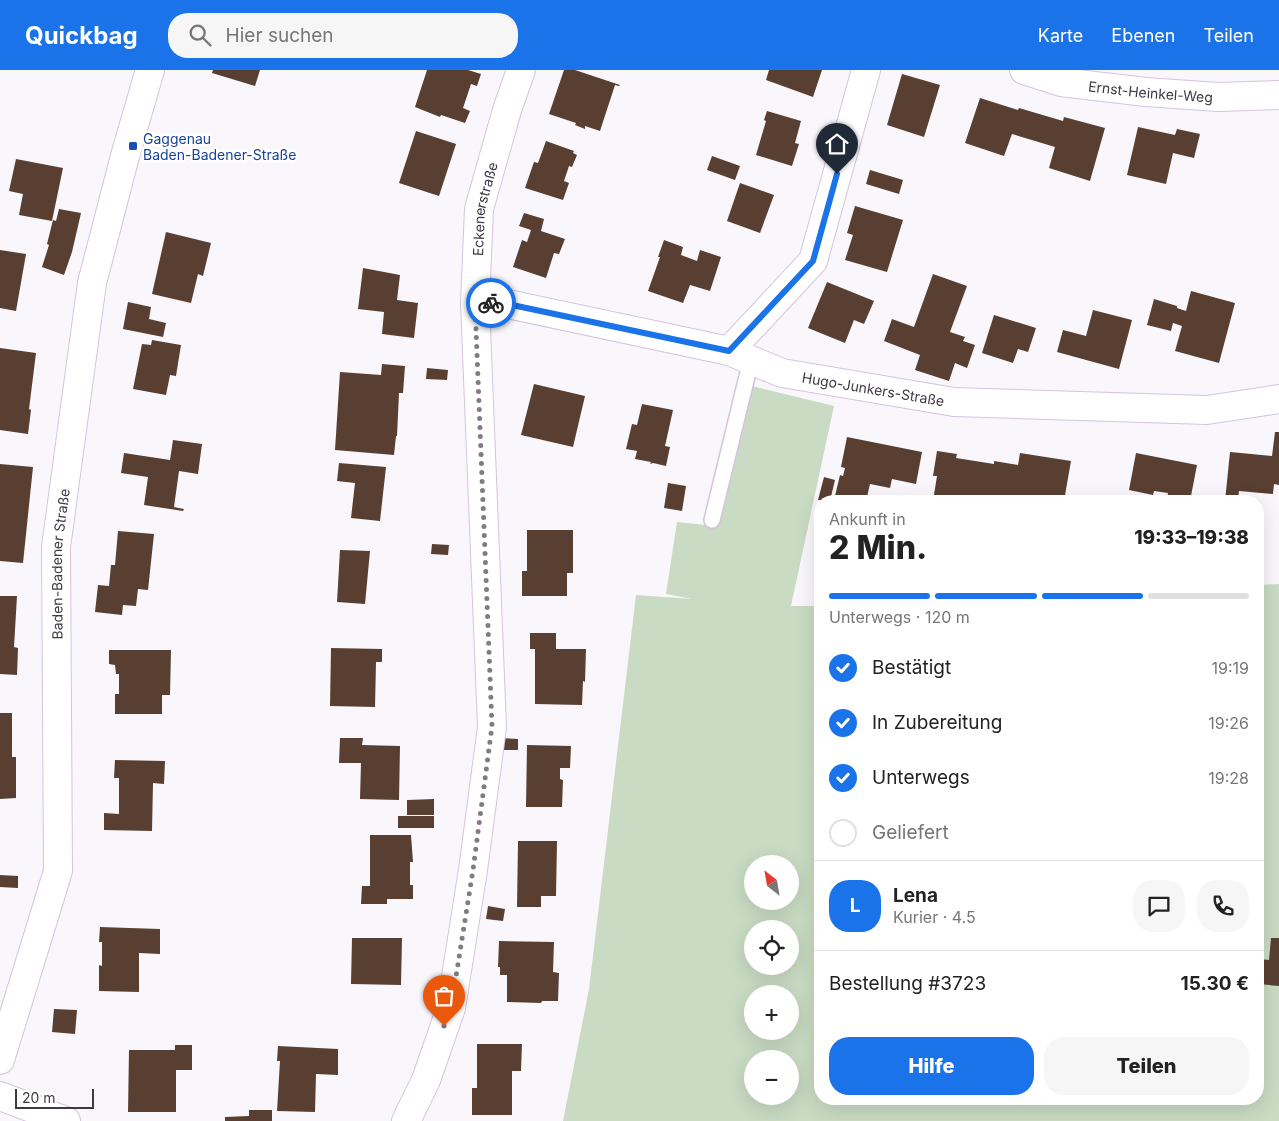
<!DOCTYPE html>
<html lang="de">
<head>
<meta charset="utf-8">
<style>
  :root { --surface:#fff; --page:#f6f6f6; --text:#222; --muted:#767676; --line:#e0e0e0; --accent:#1a73e8 }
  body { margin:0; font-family:Inter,sans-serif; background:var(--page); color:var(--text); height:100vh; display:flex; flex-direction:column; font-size:19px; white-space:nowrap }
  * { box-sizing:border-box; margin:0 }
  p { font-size:16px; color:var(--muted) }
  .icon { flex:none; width:28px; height:28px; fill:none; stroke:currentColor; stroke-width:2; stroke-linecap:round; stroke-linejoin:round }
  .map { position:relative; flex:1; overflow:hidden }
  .side { position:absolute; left:814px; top:425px; width:450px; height:610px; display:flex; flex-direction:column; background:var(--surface); border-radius:20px; box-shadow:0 5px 20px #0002 }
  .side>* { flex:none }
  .needle { width:32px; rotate:329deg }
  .fabs { position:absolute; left:744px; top:785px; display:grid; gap:10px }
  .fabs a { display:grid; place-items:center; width:55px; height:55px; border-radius:50%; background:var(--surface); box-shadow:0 5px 20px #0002; font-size:25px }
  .scale { position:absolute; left:15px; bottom:12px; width:79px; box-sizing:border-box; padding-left:5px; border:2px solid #403944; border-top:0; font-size:14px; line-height:18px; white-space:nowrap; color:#403944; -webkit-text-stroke:4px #fff; paint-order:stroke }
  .pin { position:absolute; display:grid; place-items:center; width:42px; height:42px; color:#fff; margin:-51px -21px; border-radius:50% 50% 50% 0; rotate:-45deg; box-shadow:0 0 5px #0007 }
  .pin .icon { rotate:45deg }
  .courier { position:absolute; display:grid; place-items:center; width:50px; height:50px; margin:-25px; border:4px solid #1a73e8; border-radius:50%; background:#fff; color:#222; box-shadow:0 1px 6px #0007 }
  .head em { font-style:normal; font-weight:800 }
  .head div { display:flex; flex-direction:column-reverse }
  .head { display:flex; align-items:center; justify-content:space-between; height:85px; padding:0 15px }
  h1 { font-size:32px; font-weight:800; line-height:38px }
  .bar { display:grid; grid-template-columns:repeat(4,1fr); gap:8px 5px; align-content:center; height:60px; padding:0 15px }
  .bar i { height:6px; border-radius:4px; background:var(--line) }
  .bar .active { background:var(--accent) }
  .bar p { grid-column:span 4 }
  .line { display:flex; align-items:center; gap:12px; padding:0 15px; border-top:1px solid var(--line) }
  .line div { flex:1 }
  .round { display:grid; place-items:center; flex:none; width:52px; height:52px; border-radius:20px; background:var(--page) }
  ol { padding:0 15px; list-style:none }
  li { display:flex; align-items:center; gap:15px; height:55px }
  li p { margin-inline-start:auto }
  li .icon { padding:5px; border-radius:50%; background:var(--accent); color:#fff; stroke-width:4 }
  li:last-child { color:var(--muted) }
  li i { width:28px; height:28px; border:2px solid var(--line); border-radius:50% }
  .cta { display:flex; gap:10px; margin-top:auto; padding:10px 15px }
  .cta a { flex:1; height:58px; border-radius:20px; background:var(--accent); color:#fff; font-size:20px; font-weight:800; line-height:58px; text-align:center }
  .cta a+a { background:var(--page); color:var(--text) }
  header { display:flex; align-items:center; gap:30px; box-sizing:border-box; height:70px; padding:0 25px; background:var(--accent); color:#fff }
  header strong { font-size:24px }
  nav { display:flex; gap:28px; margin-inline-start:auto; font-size:18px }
  .search { width:350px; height:45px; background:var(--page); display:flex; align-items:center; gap:12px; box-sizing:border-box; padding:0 18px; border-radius:20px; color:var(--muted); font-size:19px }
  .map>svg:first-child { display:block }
  .green { fill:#c9dbc3; fill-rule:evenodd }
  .building { fill:#583f31 }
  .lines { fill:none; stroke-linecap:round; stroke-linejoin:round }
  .lane-casing { stroke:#d5c3df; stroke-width:18 }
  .street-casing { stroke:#d5c3df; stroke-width:30 }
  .lane { stroke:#fff; stroke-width:15 }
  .street { stroke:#fff; stroke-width:28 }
  .done { stroke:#817c84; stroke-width:5; stroke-dasharray:0 9 }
  .route { stroke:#1a73e8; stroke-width:6 }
  .transit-dot { fill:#1a4fb4; stroke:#fff; stroke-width:2 }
  .labels { text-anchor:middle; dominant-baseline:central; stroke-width:5; stroke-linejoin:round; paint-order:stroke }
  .street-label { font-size:14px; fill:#403944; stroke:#fff }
  .transit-label { font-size:14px; fill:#164399; stroke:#fff; text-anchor:start }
</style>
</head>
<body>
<header>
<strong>Quickbag</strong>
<div class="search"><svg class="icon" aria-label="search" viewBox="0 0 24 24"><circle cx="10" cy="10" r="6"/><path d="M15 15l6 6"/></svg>Hier suchen</div>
<nav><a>Karte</a><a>Ebenen</a><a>Teilen</a></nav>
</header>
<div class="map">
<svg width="1279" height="1051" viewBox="0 0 1279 1051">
  <rect width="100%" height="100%" fill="#faf7fc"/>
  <path class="green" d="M744,314L834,336L791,536H820V1029H1258V515L1279,514V1051H563L589,919L636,525L692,529L666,524L677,452L716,456ZM752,794H790V831H752ZM752,859H790V896H752ZM752,924H790V961H752ZM752,989H790V1026H752Z"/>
  <g class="building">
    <polygon points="213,0 260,0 255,16 212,3"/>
    <polygon points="427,0 468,0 481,4 477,16 471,14 463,38 470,41 465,53 441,45 440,47 415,37"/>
    <polygon points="564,0 575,0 620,15 619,16 615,15 600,61 585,56 585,59 575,55 576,53 549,44"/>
    <polygon points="769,0 822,0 813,27 766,10"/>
    <polygon points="902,4 940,15 924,67 887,55"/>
    <polygon points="980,28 1018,40 1019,38 1063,51 1064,47 1105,58 1090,111 1049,98 1055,77 1012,64 1004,86 965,73"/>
    <polygon points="767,41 801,51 795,73 799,74 792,96 756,85 766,51 764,50"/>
    <polygon points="1138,57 1175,65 1177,59 1200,64 1194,88 1173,83 1166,114 1127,105"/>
    <polygon points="416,61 456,74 439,126 399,113"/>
    <polygon points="546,71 574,81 573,83 577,85 572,97 569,96 564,111 569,113 563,130 525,118 534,92 538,93"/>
    <polygon points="712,86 740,96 735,110 707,100"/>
    <polygon points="16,89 63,98 52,151 19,145 23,124 9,121"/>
    <polygon points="870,100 903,110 899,124 866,114"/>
    <polygon points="740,113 774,125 760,163 727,151"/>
    <polygon points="855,136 903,150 887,202 845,190 853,165 847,163"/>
    <polygon points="59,139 81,143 72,182 64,205 42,197 49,175 47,174 53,150 56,151"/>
    <polygon points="524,143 544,149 541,161 565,169 559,184 554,183 546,208 513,197 522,170 527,172 531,160 519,156"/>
    <polygon points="166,162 211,173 203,206 198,204 191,233 152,224"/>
    <polygon points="664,170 683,177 681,185 697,191 700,180 721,187 710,221 690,215 683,233 648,221 660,187 658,187"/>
    <polygon points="0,180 26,184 16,241 0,238"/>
    <polygon points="363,198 400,205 397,230 418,233 414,268 382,264 384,242 358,239"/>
    <polygon points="933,204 967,216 950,262 965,267 963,271 975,275 967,298 955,293 949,311 915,300 920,285 884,271 892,249 914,257"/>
    <polygon points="827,212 874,231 864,254 854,250 845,273 808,258"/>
    <polygon points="1191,221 1235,233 1219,293 1175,281 1182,256 1173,253 1171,261 1147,255 1154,229 1177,236 1177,238 1186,241"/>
    <polygon points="128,232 151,237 149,249 166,253 163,267 123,259"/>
    <polygon points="1093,240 1132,250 1119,299 1057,282 1063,260 1086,266"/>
    <polygon points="994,245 1036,258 1028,282 1018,279 1013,293 982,283"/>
    <polygon points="152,270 181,275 176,306 170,305 166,325 133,319 142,274 151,275"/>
    <polygon points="0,278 36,283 29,339 31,340 28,364 0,360"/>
    <polygon points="382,294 405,296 403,323 399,323 397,366 396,366 394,385 335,380 340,302 381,305"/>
    <polygon points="427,298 448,300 447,310 426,309"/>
    <polygon points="534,314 585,326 573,377 521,365"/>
    <polygon points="642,334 673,340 665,376 670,377 666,396 653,393 650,394 651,392 635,389 637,381 626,379 632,354 637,355"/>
    <polygon points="1275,362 1279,362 1279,415 1274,414 1273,424 1239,421 1238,431 1225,431 1230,382 1272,386"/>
    <polygon points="847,367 922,382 916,414 892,409 890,418 870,414 866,431 835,426 840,405 843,406 845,398 841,397"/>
    <polygon points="173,370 202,374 198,404 179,401 174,437 184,439 183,441 144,435 148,407 121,403 124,383 170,390"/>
    <polygon points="937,381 957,384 956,388 994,394 994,391 1018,395 1020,383 1071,391 1064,431 933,431 937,406 933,406"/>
    <polygon points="1136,383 1197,395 1190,431 1167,428 1168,423 1154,421 1153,425 1129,420"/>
    <polygon points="339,393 386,397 380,451 351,448 355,413 337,411"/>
    <polygon points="0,394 33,397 23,493 0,491"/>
    <polygon points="824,407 835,410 830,431 818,430"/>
    <polygon points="668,413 686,416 682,441 664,438"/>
    <polygon points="527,460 573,460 573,503 567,503 567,526 522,526 522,501 527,501"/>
    <polygon points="118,461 154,464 148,520 138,519 136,536 123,535 122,545 95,542 98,515 109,516 111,495 115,495"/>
    <polygon points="432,474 449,475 448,485 431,484"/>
    <polygon points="340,480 370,481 365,534 337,532"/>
    <polygon points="0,526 17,526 14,577 18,578 17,605 0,604"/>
    <polygon points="530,563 556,563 556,579 586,579 585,612 583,611 582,635 535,634 535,579 530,579"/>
    <polygon points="331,578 382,579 382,592 376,592 375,637 330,636"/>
    <polygon points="109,580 171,580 170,625 162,625 162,644 115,644 115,624 119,624 119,604 116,604 115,595 109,594"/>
    <polygon points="0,643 12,643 12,687 16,687 16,728 0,729"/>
    <polygon points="340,668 363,668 362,675 400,676 399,730 360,729 361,693 339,693"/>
    <polygon points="498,668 518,669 518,680 498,680"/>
    <polygon points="527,675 571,676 570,698 560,698 560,709 563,710 562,737 526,737"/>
    <polygon points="115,690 165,691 164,714 153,713 152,761 104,760 104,743 119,744 119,708 114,708"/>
    <polygon points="434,729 434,745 407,745 407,730"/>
    <rect x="398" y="746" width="36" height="12"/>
    <polygon points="370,765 411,765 413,792 410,792 410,815 413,815 413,829 387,829 387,834 361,834 362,816 370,816"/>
    <polygon points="518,771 557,771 556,826 541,826 541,837 517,837"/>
    <polygon points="0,805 18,806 18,818 0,817"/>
    <polygon points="488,836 505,839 503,851 486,849"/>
    <polygon points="100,857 160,859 160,884 139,883 139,922 99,921 99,895 102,896 102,872 99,872"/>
    <polygon points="352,868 402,868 401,915 351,914"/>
    <polygon points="1271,868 1279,868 1279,916 1258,914 1259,889 1269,890"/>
    <polygon points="499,871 554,872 553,902 559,903 558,931 542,931 541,933 507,932 507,905 500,905 500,897 498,897"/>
    <polygon points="54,939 77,940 75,964 52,962"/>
    <polygon points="477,974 522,974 521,1001 512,1001 512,1045 472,1045 472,1018 477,1018"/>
    <polygon points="175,975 192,975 192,1000 176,1000 176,1042 128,1042 129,980 175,980"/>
    <polygon points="278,976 338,979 338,1005 316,1004 315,1042 277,1041 280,991 277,991"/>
    <polygon points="249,1040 272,1040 272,1051 225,1051 225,1047 249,1046"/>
  </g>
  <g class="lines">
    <defs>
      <polyline id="lane" points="712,450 751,290"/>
      <g id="street">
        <path id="s1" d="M1024,0L1061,12L1146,22L1218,27L1279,25"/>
        <path id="s2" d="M475,233H503L729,281L782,303L954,332L1207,340L1279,329"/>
        <polyline points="729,281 813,191 866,0"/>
        <path id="s3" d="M0,990L58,801L56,477L92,213L125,86L150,0"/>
        <polyline points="0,1026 66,1051"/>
        <path id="s4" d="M406,1051L426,1010L451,938L473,800L492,657L475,233L479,139L507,40L521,0"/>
      </g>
    </defs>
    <use href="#lane" class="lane-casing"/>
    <use href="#street" class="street-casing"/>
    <use href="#lane" class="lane"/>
    <use href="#street" class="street"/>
  </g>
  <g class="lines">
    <polyline class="done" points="444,956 451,938 473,800 492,656 475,234 491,233"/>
    <polyline class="route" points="491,233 503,233 729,281 813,191 837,104"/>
  </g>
  <rect class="transit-dot" x="128" y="71" width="10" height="10" rx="2.5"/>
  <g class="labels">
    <g class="street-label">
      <text stroke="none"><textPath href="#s1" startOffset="129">Ernst-Heinkel-Weg</textPath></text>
      <text stroke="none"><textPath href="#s4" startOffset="925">Eckenerstraße</textPath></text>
      <text stroke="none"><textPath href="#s2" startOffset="409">Hugo-Junkers-Straße</textPath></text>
      <text stroke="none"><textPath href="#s3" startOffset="505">Baden-Badener Straße</textPath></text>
    </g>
    <g class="transit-label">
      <text x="143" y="68">Gaggenau<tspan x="143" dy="16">Baden-Badener-Straße</tspan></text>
    </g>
  </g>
</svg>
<div class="fabs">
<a><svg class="needle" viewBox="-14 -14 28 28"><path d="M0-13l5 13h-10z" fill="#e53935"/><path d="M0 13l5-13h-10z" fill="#767676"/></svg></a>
<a><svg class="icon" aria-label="locate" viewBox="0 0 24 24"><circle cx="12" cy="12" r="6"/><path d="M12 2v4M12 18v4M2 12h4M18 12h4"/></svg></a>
<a>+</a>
<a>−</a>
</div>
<div class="scale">20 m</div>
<div class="pin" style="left:444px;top:956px;background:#ea580c"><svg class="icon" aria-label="bag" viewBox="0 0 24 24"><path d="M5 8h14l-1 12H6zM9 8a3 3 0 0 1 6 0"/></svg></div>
<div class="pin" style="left:837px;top:104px;background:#1f2937"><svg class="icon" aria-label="home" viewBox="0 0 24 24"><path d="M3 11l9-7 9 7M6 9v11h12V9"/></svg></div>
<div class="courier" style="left:491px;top:233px"><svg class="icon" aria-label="bike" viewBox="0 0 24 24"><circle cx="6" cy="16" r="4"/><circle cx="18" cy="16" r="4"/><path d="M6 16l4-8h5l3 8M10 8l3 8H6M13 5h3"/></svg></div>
<section class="side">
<div class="head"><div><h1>2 Min.</h1><p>Ankunft in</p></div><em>19:33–19:38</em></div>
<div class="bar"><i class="active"></i><i class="active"></i><i class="active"></i><i></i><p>Unterwegs · 120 m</p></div>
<ol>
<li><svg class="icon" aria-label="check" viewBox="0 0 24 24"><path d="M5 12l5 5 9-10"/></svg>Bestätigt<p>19:19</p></li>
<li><svg class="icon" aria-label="check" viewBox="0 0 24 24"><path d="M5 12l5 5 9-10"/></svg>In Zubereitung<p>19:26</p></li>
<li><svg class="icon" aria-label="check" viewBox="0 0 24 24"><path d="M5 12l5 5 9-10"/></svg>Unterwegs<p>19:28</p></li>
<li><i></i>Geliefert</li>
</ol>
<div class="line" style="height:90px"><b class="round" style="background:var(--accent);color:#fff">L</b><div><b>Lena</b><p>Kurier · 4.5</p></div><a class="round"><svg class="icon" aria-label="chat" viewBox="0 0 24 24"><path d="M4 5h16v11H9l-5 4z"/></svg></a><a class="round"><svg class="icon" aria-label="phone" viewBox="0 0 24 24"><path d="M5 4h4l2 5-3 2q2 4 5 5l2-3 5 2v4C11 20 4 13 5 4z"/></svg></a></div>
<div class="line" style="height:65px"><div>Bestellung #3723</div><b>15.30 €</b></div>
<div class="cta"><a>Hilfe</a><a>Teilen</a></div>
</section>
</div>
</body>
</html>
